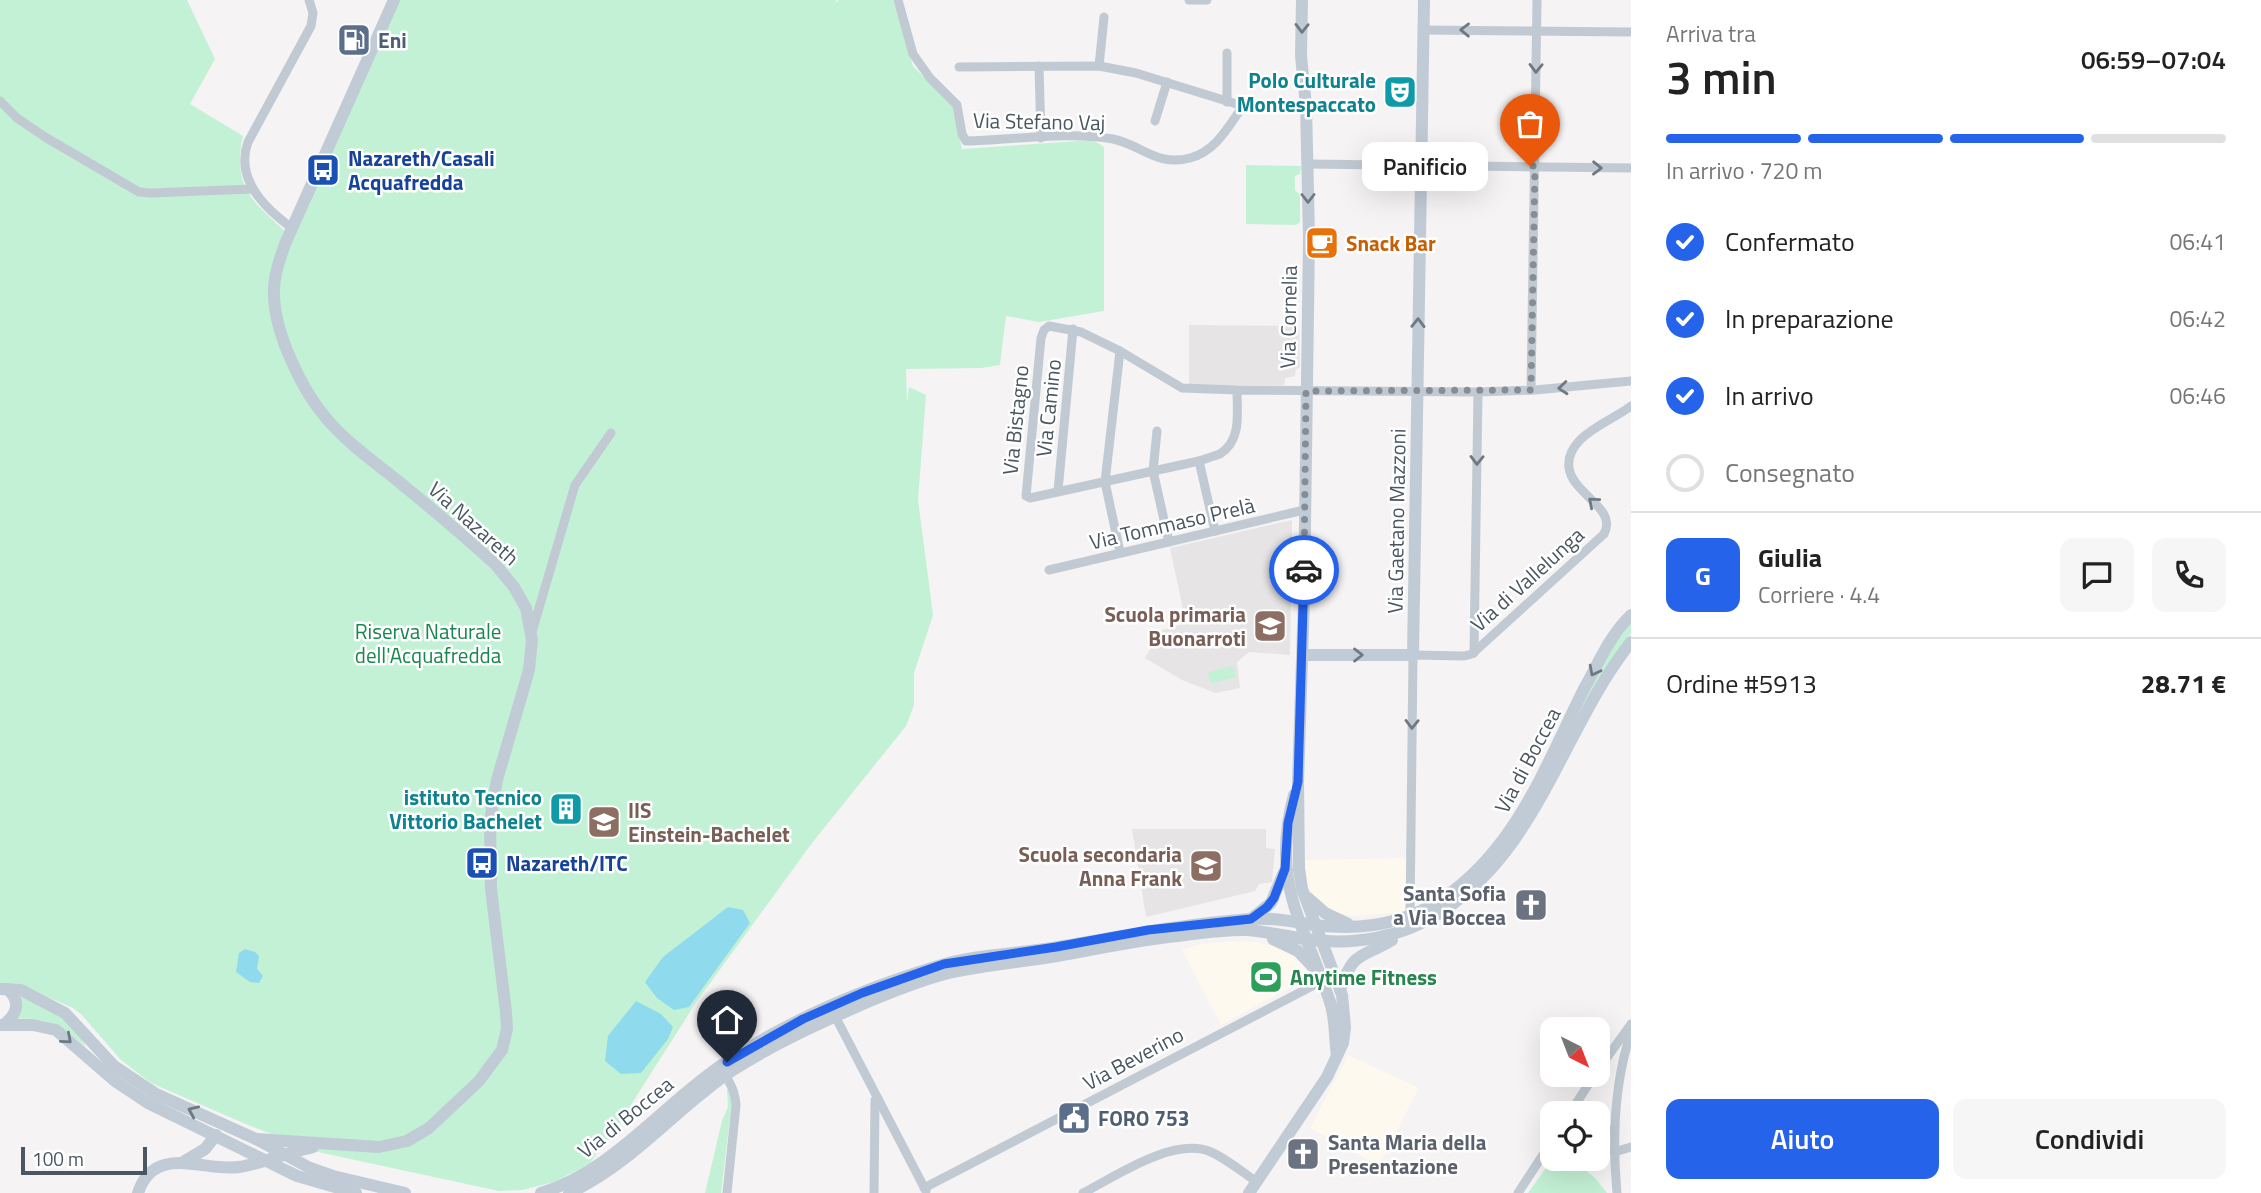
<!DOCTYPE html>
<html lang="it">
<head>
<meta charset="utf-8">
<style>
  :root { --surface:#fff; --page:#f6f6f6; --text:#222; --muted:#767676; --line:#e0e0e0; --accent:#2563eb }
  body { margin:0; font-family:"Titillium Web",sans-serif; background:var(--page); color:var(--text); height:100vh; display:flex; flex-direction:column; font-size:26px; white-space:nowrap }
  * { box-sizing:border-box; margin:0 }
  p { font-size:23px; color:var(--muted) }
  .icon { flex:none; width:38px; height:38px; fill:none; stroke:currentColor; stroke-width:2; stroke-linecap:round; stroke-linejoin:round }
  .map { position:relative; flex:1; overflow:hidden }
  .sheet { display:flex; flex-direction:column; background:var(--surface); width:630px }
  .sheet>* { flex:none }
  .needle { width:46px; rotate:138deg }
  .buttons { position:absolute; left:1540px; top:1017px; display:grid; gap:14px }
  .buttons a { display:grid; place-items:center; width:70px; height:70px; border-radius:14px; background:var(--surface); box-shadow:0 7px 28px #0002; font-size:35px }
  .scale { position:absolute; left:21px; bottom:18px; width:126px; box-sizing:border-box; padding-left:7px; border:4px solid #4a5661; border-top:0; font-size:19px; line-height:24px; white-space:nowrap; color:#4a5661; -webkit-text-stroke:5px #fff; paint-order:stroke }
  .pin { position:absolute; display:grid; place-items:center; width:60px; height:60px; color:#fff; margin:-72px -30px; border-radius:50% 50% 50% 0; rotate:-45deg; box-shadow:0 0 7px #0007 }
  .pin .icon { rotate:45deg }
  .courier { position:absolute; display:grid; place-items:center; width:70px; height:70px; margin:-35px; border:5px solid #2563eb; border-radius:50%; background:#fff; color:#222; box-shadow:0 2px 9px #0007 }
  .bubble { position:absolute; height:49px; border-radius:14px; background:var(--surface); box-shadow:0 7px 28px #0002; font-size:23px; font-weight:600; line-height:49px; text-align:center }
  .head em { font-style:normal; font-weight:600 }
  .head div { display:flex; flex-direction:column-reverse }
  .head { display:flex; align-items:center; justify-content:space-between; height:119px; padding:0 35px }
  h1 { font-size:46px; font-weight:600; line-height:52px }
  .bar { display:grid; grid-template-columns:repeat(4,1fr); gap:10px 7px; align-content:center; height:84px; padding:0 35px }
  .bar i { height:9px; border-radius:5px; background:var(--line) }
  .bar .on { background:var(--accent) }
  .bar p { grid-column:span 4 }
  .line { display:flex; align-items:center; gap:18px; padding:0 35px; border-top:2px solid var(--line) }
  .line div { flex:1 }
  .round { display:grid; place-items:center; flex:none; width:74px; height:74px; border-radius:14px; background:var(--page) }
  ol { padding:0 35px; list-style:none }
  li { display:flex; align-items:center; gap:21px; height:77px }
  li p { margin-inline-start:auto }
  li .icon { padding:7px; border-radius:50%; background:var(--accent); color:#fff; stroke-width:4 }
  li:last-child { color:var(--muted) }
  li i { width:38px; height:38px; border:4px solid var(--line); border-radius:50% }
  .button { display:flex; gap:14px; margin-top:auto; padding:14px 35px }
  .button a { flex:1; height:80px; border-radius:14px; background:var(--accent); color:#fff; font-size:28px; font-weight:600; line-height:80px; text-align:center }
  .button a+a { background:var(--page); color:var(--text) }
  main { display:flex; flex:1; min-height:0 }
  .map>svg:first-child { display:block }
  .commercial { fill:#fdf9ef }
  .education { fill:#e6e4e5 }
  .green { fill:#c3f1d5 }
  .water { fill:#90daee }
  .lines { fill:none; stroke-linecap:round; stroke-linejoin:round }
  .street { stroke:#c1cad2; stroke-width:9 }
  .secondary { stroke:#c1cbd6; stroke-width:12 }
  .oneway { stroke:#6e7984 }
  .oneway2 { stroke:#6e7983 }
  .done { stroke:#868d94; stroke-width:7; stroke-dasharray:0 12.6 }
  .route { stroke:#2563eb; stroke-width:9 }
  .labels { text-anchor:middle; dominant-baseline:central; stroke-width:5; stroke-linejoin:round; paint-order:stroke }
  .service-label { font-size:21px; font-weight:bold; fill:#4e5e75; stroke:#fff; text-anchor:start }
  .culture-label { font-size:21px; font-weight:bold; fill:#0d838f; stroke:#fff; text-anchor:end }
  .street-label { font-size:21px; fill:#4a5661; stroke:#fff }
  .transit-label { font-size:21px; font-weight:bold; fill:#164399; stroke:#fff; text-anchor:start }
  .food-label { font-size:21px; font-weight:bold; fill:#c56008; stroke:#fff; text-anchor:start }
  .education-label { font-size:21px; font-weight:bold; fill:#785e54; stroke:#fff; text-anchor:end }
  .park-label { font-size:21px; fill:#17864f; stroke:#fff }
  .worship-label { font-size:21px; font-weight:bold; fill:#5b616d; stroke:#fff; text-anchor:end }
  .leisure-label { font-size:21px; font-weight:bold; fill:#27864d; stroke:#fff; text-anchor:start }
</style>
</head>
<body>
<main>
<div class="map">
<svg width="1631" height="1193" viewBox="0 0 1631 1193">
  <rect width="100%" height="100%" fill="#f5f3f3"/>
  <g class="commercial">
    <polygon points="1406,858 1406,912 1353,916 1331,911 1314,896 1307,885 1305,860"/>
    <polygon points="1228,941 1257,942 1287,951 1304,966 1310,977 1221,1025 1182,950 1197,945"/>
    <polygon points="1348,1055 1419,1088 1379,1166 1310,1128"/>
  </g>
  <g class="education">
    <polygon points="1189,325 1299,326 1300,367 1296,370 1295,376 1285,378 1284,385 1189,386"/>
    <polygon points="1292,520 1290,655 1249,652 1237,662 1240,688 1216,693 1182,680 1145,658 1151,648 1150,634 1186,623 1170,548"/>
    <polygon points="1132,829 1266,829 1266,848 1275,849 1272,882 1259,884 1255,891 1146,917"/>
  </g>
  <g class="green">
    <path d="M0,0H187L215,59L190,104L243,136C231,189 256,205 292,237L396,0H836L837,4L838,0H893L913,66L954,108L962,149L1093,140L1104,147V311L1039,322L1006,316L1000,365L981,368L906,369L907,403L909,387L926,395L918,500L933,615L914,673V705L906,726L812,843L697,1001L613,1133L589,1164L554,1182L522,1190L499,1191L318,1152L248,1125L151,1083L121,1060L82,1015L73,1008L27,988L0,984Z"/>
    <polygon points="1246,165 1301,166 1300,174 1295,176 1295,190 1300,195 1300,222 1296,225 1246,224"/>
    <polygon points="1631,623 1631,633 1611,660 1580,711 1610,650"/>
    <polygon points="1233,666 1236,677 1211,684 1208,672"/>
    <path d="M19,996C46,1003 74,1022 86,1047C61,1027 48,1017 14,1019Z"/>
    <polygon points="727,1088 732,1100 721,1193 705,1193 722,1121 728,1107"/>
    <polygon points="1553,1158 1572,1159 1596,1179 1607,1193 1528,1193"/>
  </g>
  <g class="water">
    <polygon points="728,907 743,910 750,923 689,1007 674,1010 657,998 645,982 663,957"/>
    <polygon points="245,949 255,952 259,956 257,969 263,976 259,983 250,982 236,972 239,953"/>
    <polygon points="636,1001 661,1014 673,1027 668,1039 641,1073 621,1074 605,1061 608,1036"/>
  </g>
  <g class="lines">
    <g class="street">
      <path d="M898,0L913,54L930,78L957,105L962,134L966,141C1012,140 1069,131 1113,139C1142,145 1157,167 1190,158C1216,151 1228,127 1243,106"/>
      <polyline points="1189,0 1207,0"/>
      <polyline points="1423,30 1631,32"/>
      <polyline points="1227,53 1227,102"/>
      <polyline points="1039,66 1041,138"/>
      <polyline points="1099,66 1104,17"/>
      <polyline points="959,67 1099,66 1136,73 1243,106 1306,105"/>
      <polyline points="0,101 17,118 45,137 139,192 151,193 253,189"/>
      <polyline points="1155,121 1167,82"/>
      <polyline points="1308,164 1631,168"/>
      <path d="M292,228C264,208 235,178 248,142L311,26L313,13L309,0"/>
      <polyline points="1120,351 1105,482 1120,552"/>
      <path d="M1237,390L1182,388L1120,351L1081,332L1049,326L1044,330L1041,338L1026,496L1030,498L1199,461L1220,454C1242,440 1237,413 1237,390L1478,392L1535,390L1631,381"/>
      <polyline points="1531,390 1537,0"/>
      <polyline points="1157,431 1153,471 1169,542"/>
      <polyline points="1199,461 1215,531"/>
      <polyline points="1058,491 1073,329"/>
      <polyline points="1049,570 1304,510"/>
      <polyline points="532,632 575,485 611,433"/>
      <polyline points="1474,653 1478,392"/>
      <path d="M1410,916L1413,655L1464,656L1472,654L1604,534C1618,508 1573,495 1569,468C1565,436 1611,422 1631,406"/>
      <polyline points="835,1016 926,1191"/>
      <polyline points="1598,1070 1631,1024"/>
      <path d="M722,1071C730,1082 735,1091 736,1105L727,1193"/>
      <polyline points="1570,1113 1595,1074"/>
      <polyline points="1598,1130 1614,1130"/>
      <polyline points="1614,1152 1631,1147"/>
      <polyline points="924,1188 1322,981"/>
      <polyline points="874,1193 875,1100"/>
      <path d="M1083,1193C1116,1176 1174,1136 1211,1152C1227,1159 1242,1172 1257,1182"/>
      <polyline points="1518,1193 1552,1141"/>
      <path d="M1617,1193C1612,1139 1614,1084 1631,1032"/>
    </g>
    <g class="secondary">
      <polyline points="1303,655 1413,655 1424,0"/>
      <path d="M1294,795C1270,884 1304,923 1330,1002C1336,1019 1334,1037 1337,1055"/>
      <polyline points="1308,898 1325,913 1348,924"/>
      <polyline points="1251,919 1271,903 1284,872"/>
      <polyline points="1273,939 1298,951 1312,966"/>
      <polyline points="0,989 21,990 65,1013 114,1066 156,1094 256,1139 310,1168 333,1176 405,1193"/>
      <path d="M1340,990C1354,950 1360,959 1392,940"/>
      <polyline points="0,1025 33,1025 56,1030 115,1081 148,1103 297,1176 356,1193"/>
      <path d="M3,1025C17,1015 22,1001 7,989"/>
      <path d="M256,1139L379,1147L407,1141L429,1128L479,1081L502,1050L507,1029L506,1012L491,889L490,821L497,780L529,670L532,640L526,608L514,587L495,564C464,536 431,508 398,481C373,461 346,442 326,418C302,390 275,334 274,296C273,278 279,261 285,244L394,0"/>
      <polyline points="185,1161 205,1149 216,1135"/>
      <path d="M138,1193C154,1143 204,1172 239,1167C264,1163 288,1152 313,1147"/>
      <path d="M541,1193C612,1171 659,1109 719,1067C783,1023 860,990 935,967C975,954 1018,954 1059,947C1123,936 1185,924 1250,919C1272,917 1293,922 1315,925C1361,931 1403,925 1442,899C1517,849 1546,764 1585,687C1599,662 1610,635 1631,615"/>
      <path d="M569,1193C631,1165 677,1107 733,1070C775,1043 820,1023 865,1003C892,992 920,980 949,973C985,965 1022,962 1057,956C1097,949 1137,940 1178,936C1201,933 1225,929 1248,930C1267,932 1286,936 1305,939C1353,946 1401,938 1441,912C1540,848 1562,729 1631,642"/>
      <polyline points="1249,1193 1327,1077 1343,1043 1345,1027 1342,995 1302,889 1299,869 1298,782 1304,598 1309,238 1306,105 1301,56 1302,0"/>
    </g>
  </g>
  <defs><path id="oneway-chevron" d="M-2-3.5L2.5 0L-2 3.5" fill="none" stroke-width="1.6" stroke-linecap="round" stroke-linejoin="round" transform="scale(1.75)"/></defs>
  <g class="oneway">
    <use href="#oneway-chevron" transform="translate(1302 28) rotate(91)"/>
    <use href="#oneway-chevron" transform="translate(1308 198) rotate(90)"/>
    <use href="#oneway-chevron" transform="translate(1418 323) rotate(-89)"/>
    <use href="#oneway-chevron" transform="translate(1358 655)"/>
    <use href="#oneway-chevron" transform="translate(1594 671) rotate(117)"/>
    <use href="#oneway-chevron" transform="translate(67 1039) rotate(41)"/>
    <use href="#oneway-chevron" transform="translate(193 1111) rotate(-156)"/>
  </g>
  <g class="oneway2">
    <use href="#oneway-chevron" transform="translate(1465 30) rotate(-179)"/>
    <use href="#oneway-chevron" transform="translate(1536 68) rotate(91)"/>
    <use href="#oneway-chevron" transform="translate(1597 168) rotate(1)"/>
    <use href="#oneway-chevron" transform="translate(1563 388) rotate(175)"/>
    <use href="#oneway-chevron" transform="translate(1477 460) rotate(91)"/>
    <use href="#oneway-chevron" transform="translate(1593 502) rotate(-139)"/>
    <use href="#oneway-chevron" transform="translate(1412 724) rotate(91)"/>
  </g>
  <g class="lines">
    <polyline class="done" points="1304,570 1306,391 1531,390 1535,166 1530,166"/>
    <polyline class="route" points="727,1062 803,1019 862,993 944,964 1056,947 1148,930 1251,919 1267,907 1274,898 1285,869 1288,823 1298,782 1304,570"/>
  </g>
  <defs>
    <symbol id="fuel-square" viewBox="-11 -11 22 22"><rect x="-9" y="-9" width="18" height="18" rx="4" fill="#5c6f8a" stroke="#fff"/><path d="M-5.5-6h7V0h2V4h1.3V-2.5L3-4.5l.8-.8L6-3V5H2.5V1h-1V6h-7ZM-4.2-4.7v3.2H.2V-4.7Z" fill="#fff"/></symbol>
    <symbol id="theatre-square" viewBox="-11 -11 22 22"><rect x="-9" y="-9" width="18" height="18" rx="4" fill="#0f9aa8" stroke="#fff"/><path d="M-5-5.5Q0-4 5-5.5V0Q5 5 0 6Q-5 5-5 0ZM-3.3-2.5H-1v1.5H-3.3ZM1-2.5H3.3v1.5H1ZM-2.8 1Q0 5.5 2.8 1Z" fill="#fff"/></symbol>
    <symbol id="bus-square" viewBox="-11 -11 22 22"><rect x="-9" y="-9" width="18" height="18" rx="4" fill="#1a4fb4" stroke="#fff"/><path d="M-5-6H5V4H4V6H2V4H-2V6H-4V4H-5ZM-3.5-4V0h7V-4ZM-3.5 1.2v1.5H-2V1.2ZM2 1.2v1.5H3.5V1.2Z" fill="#fff"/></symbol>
    <symbol id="cafe-square" viewBox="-11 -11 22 22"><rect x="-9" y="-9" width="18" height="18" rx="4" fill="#e8710a" stroke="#fff"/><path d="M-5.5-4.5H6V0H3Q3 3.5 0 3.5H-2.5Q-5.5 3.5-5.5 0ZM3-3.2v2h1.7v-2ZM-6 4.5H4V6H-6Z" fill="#fff"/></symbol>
    <symbol id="school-square" viewBox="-11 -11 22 22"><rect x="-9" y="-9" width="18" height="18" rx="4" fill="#8d6e63" stroke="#fff"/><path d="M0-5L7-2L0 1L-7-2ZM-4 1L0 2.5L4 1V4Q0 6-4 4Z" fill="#fff"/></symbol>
    <symbol id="building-square" viewBox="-11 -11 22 22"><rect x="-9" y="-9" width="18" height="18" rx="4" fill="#0f9aa8" stroke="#fff"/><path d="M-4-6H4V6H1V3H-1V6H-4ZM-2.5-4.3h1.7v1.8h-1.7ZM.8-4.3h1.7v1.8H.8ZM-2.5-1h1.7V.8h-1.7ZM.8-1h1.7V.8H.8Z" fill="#fff"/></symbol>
    <symbol id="church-square" viewBox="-11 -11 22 22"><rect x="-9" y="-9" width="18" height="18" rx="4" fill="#6b7280" stroke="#fff"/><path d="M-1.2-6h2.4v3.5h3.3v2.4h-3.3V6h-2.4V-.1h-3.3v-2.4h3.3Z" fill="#fff"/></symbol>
    <symbol id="stadium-square" viewBox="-11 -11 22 22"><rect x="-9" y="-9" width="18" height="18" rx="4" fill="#2e9e5b" stroke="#fff"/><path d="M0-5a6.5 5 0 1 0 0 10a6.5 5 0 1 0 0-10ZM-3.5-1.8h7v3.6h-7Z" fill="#fff"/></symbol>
    <symbol id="civic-square" viewBox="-11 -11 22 22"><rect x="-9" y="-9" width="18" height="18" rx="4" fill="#5c6f8a" stroke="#fff"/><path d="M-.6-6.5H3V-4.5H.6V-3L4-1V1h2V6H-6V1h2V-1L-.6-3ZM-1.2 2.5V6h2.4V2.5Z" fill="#fff"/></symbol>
  </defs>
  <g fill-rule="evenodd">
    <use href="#fuel-square" x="335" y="21" width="38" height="38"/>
    <use href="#theatre-square" x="1381" y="73" width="38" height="38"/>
    <use href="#bus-square" x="304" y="151" width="38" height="38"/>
    <use href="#cafe-square" x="1303" y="224" width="38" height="38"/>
    <use href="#school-square" x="1251" y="607" width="38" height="38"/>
    <use href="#building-square" x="547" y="790" width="38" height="38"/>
    <use href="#school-square" x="585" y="803" width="38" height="38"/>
    <use href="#bus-square" x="463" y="844" width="38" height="38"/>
    <use href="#school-square" x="1187" y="847" width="38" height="38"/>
    <use href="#church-square" x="1512" y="886" width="38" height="38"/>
    <use href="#stadium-square" x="1247" y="958" width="38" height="38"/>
    <use href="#civic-square" x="1055" y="1099" width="38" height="38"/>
    <use href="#church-square" x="1284" y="1135" width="38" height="38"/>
  </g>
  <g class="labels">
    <g class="service-label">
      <text x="378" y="40">Eni</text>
      <text x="1098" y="1118">FORO 753</text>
    </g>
    <g class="culture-label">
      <text x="1376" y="80">Polo Culturale<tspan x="1376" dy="24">Montespaccato</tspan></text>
      <text x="542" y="797">istituto Tecnico<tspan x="542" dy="24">Vittorio Bachelet</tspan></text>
    </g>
    <g class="street-label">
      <text transform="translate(1039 121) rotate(1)">Via Stefano Vaj</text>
      <text transform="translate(1288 317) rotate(-89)">Via Cornelia</text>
      <text transform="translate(1048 408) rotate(-84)">Via Camino</text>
      <text transform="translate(1015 420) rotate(-84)">Via Bistagno</text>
      <text transform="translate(1396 521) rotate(-89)">Via Gaetano Mazzoni</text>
      <text transform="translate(474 523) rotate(42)">Via Nazareth</text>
      <text transform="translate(1172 523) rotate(-13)">Via Tommaso Prelà</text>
      <text transform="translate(1527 579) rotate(-42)">Via di Vallelunga</text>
      <text transform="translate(1527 760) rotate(-62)">Via di Boccea</text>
      <text transform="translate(1133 1058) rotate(-28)">Via Beverino</text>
      <text transform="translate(625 1117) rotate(-39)">Via di Boccea</text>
    </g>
    <g class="transit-label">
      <text x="348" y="158">Nazareth/Casali<tspan x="348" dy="24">Acquafredda</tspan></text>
      <text x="506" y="863">Nazareth/ITC</text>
    </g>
    <g class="food-label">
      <text x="1346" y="243">Snack Bar</text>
    </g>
    <g class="education-label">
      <text x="1246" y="614">Scuola primaria<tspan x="1246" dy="24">Buonarroti</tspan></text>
      <text x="628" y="810" text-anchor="start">IIS<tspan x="628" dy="24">Einstein-Bachelet</tspan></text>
      <text x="1182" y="854">Scuola secondaria<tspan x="1182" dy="24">Anna Frank</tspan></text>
    </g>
    <g class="park-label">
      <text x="428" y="631">Riserva Naturale<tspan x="428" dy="24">dell'Acquafredda</tspan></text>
    </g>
    <g class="worship-label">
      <text x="1506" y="893">Santa Sofia<tspan x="1506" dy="24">a Via Boccea</tspan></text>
      <text x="1328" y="1142" text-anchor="start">Santa Maria della<tspan x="1328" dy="24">Presentazione</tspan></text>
    </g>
    <g class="leisure-label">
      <text x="1290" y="977">Anytime Fitness</text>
    </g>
  </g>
</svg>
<div class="buttons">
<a><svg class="needle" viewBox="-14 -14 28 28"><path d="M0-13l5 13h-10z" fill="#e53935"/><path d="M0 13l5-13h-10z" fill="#767676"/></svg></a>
<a><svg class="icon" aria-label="locate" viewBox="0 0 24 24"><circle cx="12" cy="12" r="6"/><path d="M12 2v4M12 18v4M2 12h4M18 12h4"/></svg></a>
</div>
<div class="scale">100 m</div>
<div class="pin" style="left:1530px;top:166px;background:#ea580c"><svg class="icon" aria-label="bag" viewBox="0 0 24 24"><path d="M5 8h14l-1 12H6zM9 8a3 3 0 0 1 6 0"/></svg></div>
<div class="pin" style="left:727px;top:1062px;background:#1f2937"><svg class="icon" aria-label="home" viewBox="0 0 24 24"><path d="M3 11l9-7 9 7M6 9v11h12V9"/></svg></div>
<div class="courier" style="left:1304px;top:570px"><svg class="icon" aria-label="car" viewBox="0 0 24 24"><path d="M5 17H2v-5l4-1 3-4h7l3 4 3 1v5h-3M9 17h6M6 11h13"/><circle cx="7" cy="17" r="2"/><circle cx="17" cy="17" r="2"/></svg></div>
<div class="bubble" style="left:1362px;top:142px;width:126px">Panificio</div>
</div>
<section class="sheet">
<div class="head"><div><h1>3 min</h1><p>Arriva tra</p></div><em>06:59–07:04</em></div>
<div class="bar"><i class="on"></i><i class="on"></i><i class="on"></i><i></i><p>In arrivo · 720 m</p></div>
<ol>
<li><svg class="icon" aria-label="check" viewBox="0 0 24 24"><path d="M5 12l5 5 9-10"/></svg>Confermato<p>06:41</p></li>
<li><svg class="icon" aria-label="check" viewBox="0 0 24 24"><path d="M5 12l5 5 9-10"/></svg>In preparazione<p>06:42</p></li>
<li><svg class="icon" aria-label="check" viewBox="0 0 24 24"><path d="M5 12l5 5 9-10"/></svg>In arrivo<p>06:46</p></li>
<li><i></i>Consegnato</li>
</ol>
<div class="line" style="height:126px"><b class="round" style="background:var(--accent);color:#fff">G</b><div><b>Giulia</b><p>Corriere · 4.4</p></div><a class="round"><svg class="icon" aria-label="chat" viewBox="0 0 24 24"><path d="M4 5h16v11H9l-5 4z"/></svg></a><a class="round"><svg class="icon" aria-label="phone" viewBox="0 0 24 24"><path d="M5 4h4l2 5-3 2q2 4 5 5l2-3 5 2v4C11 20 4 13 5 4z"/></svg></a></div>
<div class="line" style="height:91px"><div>Ordine #5913</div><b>28.71 €</b></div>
<div class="button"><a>Aiuto</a><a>Condividi</a></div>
</section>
</main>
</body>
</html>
